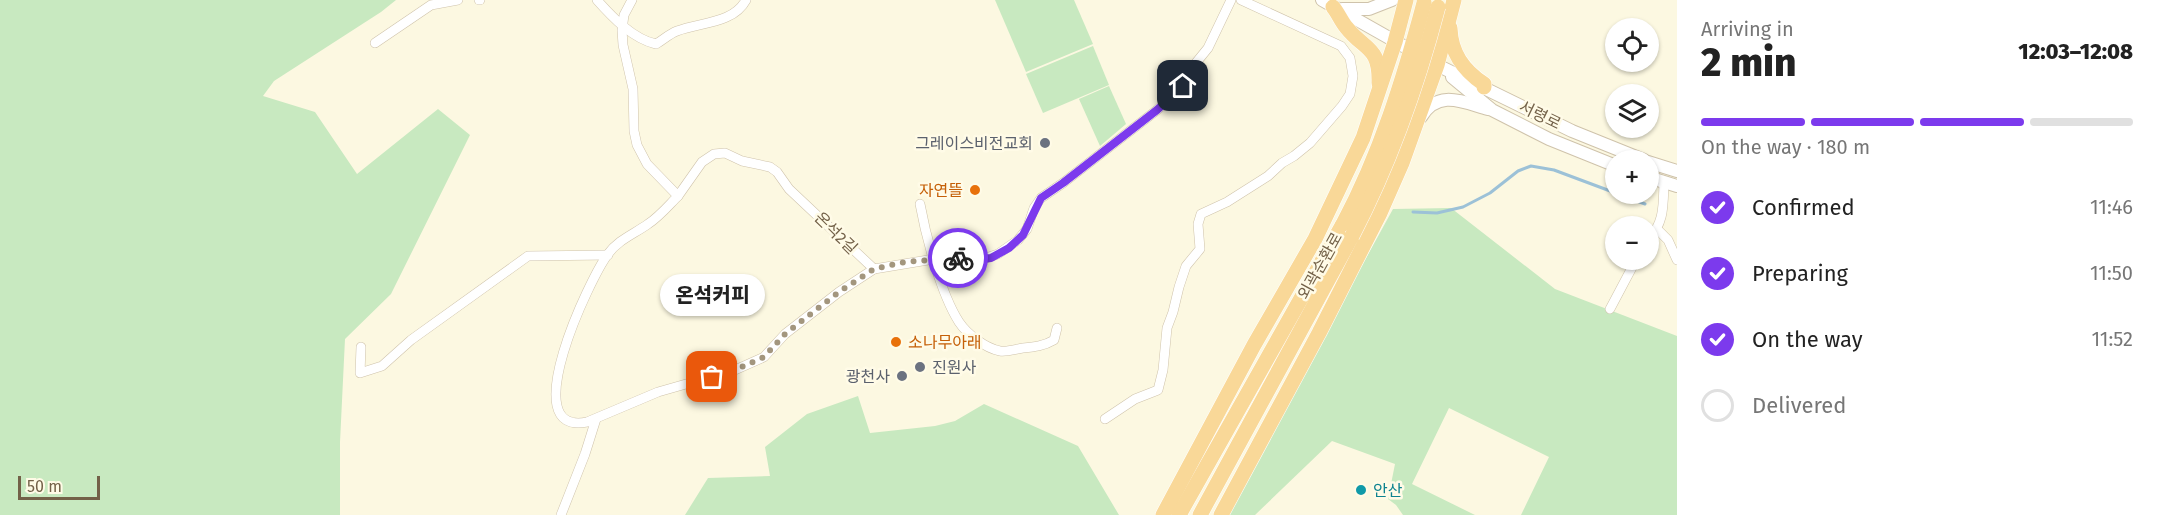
<!DOCTYPE html>
<html lang="en">
<head>
<meta charset="utf-8">
<style>
  :root { --surface:#fff; --page:#f6f6f6; --text:#222; --muted:#767676; --line:#e0e0e0; --accent:#7c3aed }
  body { margin:0; font-family:"Fira Sans","Noto Sans KR",sans-serif; background:var(--page); color:var(--text); height:100vh; display:flex; flex-direction:column; font-size:22px; white-space:nowrap }
  * { box-sizing:border-box; margin:0 }
  p { font-size:20px; color:var(--muted) }
  .icon { flex:none; width:33px; height:33px; fill:none; stroke:currentColor; stroke-width:2; stroke-linecap:round; stroke-linejoin:round }
  .map { position:relative; flex:1; overflow:hidden }
  .sheet { display:flex; flex-direction:column; background:var(--surface); width:480px }
  .sheet>* { flex:none }
  .controls { position:absolute; left:1605px; top:18px; display:grid; gap:12px }
  .controls a { display:grid; place-items:center; width:54px; height:54px; border-radius:50%; background:var(--surface); box-shadow:0 2px 4px #0004; font-size:30px }
  .scale { position:absolute; left:18px; bottom:15px; width:82px; box-sizing:border-box; padding-left:6px; border:3px solid #736148; border-top:0; font-size:16px; line-height:21px; white-space:nowrap; color:#736148; -webkit-text-stroke:4px #fffbe7; paint-order:stroke }
  .pin { position:absolute; display:grid; place-items:center; width:51px; height:51px; color:#fff; margin:-26px; border-radius:12px; box-shadow:0 3px 9px #0006 }
  .courier { position:absolute; display:grid; place-items:center; width:60px; height:60px; margin:-30px; border:4px solid #7c3aed; border-radius:50%; background:#fff; color:#222; box-shadow:0 2px 8px #0007 }
  .bubble { position:absolute; height:42px; border-radius:21px; background:var(--surface); box-shadow:0 2px 4px #0004; font-size:20px; font-weight:800; line-height:42px; text-align:center }
  .overview em { font-style:normal; font-weight:800 }
  .overview div { display:flex; flex-direction:column-reverse }
  .overview { display:flex; align-items:center; justify-content:space-between; height:102px; padding:0 24px }
  h1 { font-size:39px; font-weight:800; line-height:45px }
  .bar { display:grid; grid-template-columns:repeat(4,1fr); gap:9px 6px; align-content:center; height:72px; padding:0 24px }
  .bar i { height:8px; border-radius:4px; background:var(--line) }
  .bar .current { background:var(--accent) }
  .bar p { grid-column:span 4 }
  ol { padding:0 24px; list-style:none }
  li { display:flex; align-items:center; gap:18px; height:66px }
  li p { margin-inline-start:auto }
  li .icon { padding:6px; border-radius:50%; background:var(--accent); color:#fff; stroke-width:4 }
  li:last-child { color:var(--muted) }
  li i { width:33px; height:33px; border:3px solid var(--line); border-radius:50% }
  main { display:flex; flex:1; min-height:0 }
  .map>svg:first-child { display:block }
  .green { fill:#c8e9c0 }
  .lines { fill:none; stroke-linecap:round; stroke-linejoin:round }
  .stream { stroke:#9cc1d7; stroke-width:3 }
  .minor-casing { stroke:#cfc3ab; stroke-width:10 }
  .tertiary-casing { stroke:#cfc3ab; stroke-width:14 }
  .trunk-casing { stroke:#fff; stroke-width:16 }
  .minor { stroke:#fff; stroke-width:9 }
  .tertiary { stroke:#fff; stroke-width:12 }
  .trunk { stroke:#f9d898; stroke-width:15 }
  .trunk-bridge-casing { stroke:#fff; stroke-width:16; stroke-linecap:butt }
  .trunk-bridge { stroke:#f9d898; stroke-width:15 }
  .done { stroke:#a3967e; stroke-width:6; stroke-dasharray:0 10.8 }
  .route { stroke:#7c3aed; stroke-width:8 }
  .worship-dot { fill:#6b7280; stroke:#fffbe7; stroke-width:2 }
  .food-dot { fill:#e8710a; stroke:#fffbe7; stroke-width:2 }
  .culture-dot { fill:#0f9aa8; stroke:#fffbe7; stroke-width:2 }
  .labels { text-anchor:middle; dominant-baseline:central; stroke-width:5; stroke-linejoin:round; paint-order:stroke }
  .street-label { font-size:16px; fill:#736148; stroke:#fffbe7 }
  .worship-label { font-size:16px; fill:#5b616d; stroke:#fffbe7; text-anchor:end }
  .food-label { font-size:16px; fill:#c56008; stroke:#fffbe7; text-anchor:end }
  .culture-label { font-size:16px; fill:#0d838f; stroke:#fffbe7; text-anchor:start }
</style>
</head>
<body>
<main>
<div class="map">
<svg width="1677" height="515" viewBox="0 0 1677 515">
  <rect width="100%" height="100%" fill="#fcf8e1"/>
  <g class="green">
    <polygon points="0,0 396,0 381,12 274,81 263,96 315,112 357,174 438,109 470,135 391,294 345,339 340,442 340,515 0,515"/>
    <polygon points="995,0 1074,0 1093,44 1026,72"/>
    <polygon points="1093,46 1109,85 1043,113 1026,74"/>
    <polygon points="1109,86 1126,124 1100,146 1079,99"/>
    <polygon points="1451,208 1555,289 1677,336 1677,515 1521,515 1549,457 1449,408 1412,484 1475,515 1403,515 1396,505 1388,499 1395,464 1332,441 1255,515 1225,515 1393,209"/>
    <polygon points="858,396 870,433 935,426 955,421 984,404 1078,446 1119,515 685,515 708,478 770,476 765,447 807,414"/>
  </g>
  <g class="lines">
    <polyline class="stream" points="1413,212 1437,213 1463,207 1490,193 1518,171 1531,166 1554,170 1645,204"/>
    <defs>
      <g id="minor">
        <polyline points="479,0 480,0"/>
        <path d="M597,0C612,17 633,39 656,44C663,40 669,34 677,31C700,22 733,24 746,0"/>
        <polyline points="632,0 624,15 622,30 623,45 633,89 634,131 637,145 647,164 678,196 702,162 714,154 725,153 742,161 770,167 777,172 789,189 874,269 934,259 983,259 998,254 1018,240 1027,229 1034,208 1041,198 1063,183 1157,110 1180,90 1195,64 1208,48 1231,0"/>
        <polyline points="375,43 431,5 458,0"/>
        <path d="M678,196C669,205 659,217 648,224C634,234 618,240 608,254C590,278 514,437 587,422L658,392L735,370L764,357L785,334L839,292L874,269"/>
        <path d="M920,204C926,237 941,294 959,322C967,334 985,348 1000,351C1007,352 1016,349 1023,348C1034,347 1044,346 1054,340L1057,328"/>
        <polyline points="1658,230 1668,240 1677,260"/>
        <path d="M1648,240C1665,222 1663,205 1664,182"/>
        <polyline points="1610,309 1636,260"/>
        <polyline points="361,347 360,373 382,366 411,340 528,256 608,255"/>
        <polyline points="1105,419 1135,399 1158,390 1163,370 1167,328 1173,312 1179,287 1186,266 1200,249 1198,224 1201,214 1227,202 1268,176 1282,163 1294,156 1310,143 1342,106 1350,94 1353,76 1350,58 1341,46 1241,0"/>
        <polyline points="561,515 585,454 596,419"/>
      </g>
      <g id="tertiary">
        <polyline points="1322,0 1437,65 1572,131 1644,160"/>
        <polyline points="1342,9 1369,9 1392,0"/>
        <polyline points="1452,77 1492,110 1549,139 1616,166"/>
        <path d="M1421,117C1438,89 1463,102 1488,109"/>
        <polyline points="1648,162 1677,171"/>
        <polyline points="1648,177 1677,186"/>
      </g>
      <g id="trunk">
        <path d="M1333,7C1338,13 1341,21 1346,27C1365,51 1380,46 1379,83"/>
        <path d="M1450,28C1451,53 1463,70 1484,84V87"/>
        <polyline points="1163,515 1254,345 1315,239 1363,138 1395,42 1406,0"/>
        <polyline points="1179,515 1343,224"/>
        <polyline points="1200,515 1352,236"/>
        <polyline points="1221,515 1319,333 1380,213 1402,163 1437,65 1454,0"/>
      </g>
    </defs>
    <use href="#minor" class="minor-casing"/>
    <use href="#tertiary" class="tertiary-casing"/>
    <use href="#trunk" class="trunk-casing"/>
    <use href="#minor" class="minor"/>
    <use href="#tertiary" class="tertiary"/>
    <use href="#trunk" class="trunk"/>
    <defs>
      <g id="trunk-bridge">
        <path d="M1343,224C1380,155 1404,78 1424,3"/>
        <path d="M1352,236C1390,163 1417,87 1438,7"/>
      </g>
    </defs>
    <use href="#trunk-bridge" class="trunk-bridge-casing"/>
    <use href="#trunk-bridge" class="trunk-bridge"/>
  </g>
  <g class="lines">
    <polyline class="done" points="712,377 735,370 764,357 785,334 839,292 874,269 905,262 958,258"/>
    <polyline class="route" points="958,258 983,259 991,258 1009,248 1023,235 1041,198 1063,183 1157,110 1183,86"/>
  </g>
  <g class="worship-dot">
    <circle cx="1045" cy="143" r="6"/>
    <circle cx="920" cy="367" r="6"/>
    <circle cx="902" cy="376" r="6"/>
  </g>
  <g class="food-dot">
    <circle cx="975" cy="190" r="6"/>
    <circle cx="896" cy="342" r="6"/>
  </g>
  <circle class="culture-dot" cx="1361" cy="490" r="6"/>
  <g class="labels">
    <g class="street-label">
      <text transform="translate(1540 115) rotate(26)">서령로</text>
      <text transform="translate(836 233) rotate(44)">온석2길</text>
      <text transform="translate(1320 266) rotate(-61)">외곽순환로</text>
    </g>
    <g class="worship-label">
      <text x="1033" y="143">그레이스비전교회</text>
      <text x="932" y="367" text-anchor="start">진원사</text>
      <text x="890" y="376">광천사</text>
    </g>
    <g class="food-label">
      <text x="963" y="190">자연뜰</text>
      <text x="908" y="342" text-anchor="start">소나무아래</text>
    </g>
    <g class="culture-label">
      <text x="1373" y="490">안산</text>
    </g>
  </g>
</svg>
<div class="controls">
<a><svg class="icon" aria-label="locate" viewBox="0 0 24 24"><circle cx="12" cy="12" r="6"/><path d="M12 2v4M12 18v4M2 12h4M18 12h4"/></svg></a>
<a><svg class="icon" aria-label="layers" viewBox="0 0 24 24"><path d="M12 4l9 5-9 5-9-5zM3 14l9 5 9-5"/></svg></a>
<a>+</a>
<a>−</a>
</div>
<div class="scale">50 m</div>
<div class="pin" style="left:712px;top:377px;background:#ea580c"><svg class="icon" aria-label="bag" viewBox="0 0 24 24"><path d="M5 8h14l-1 12H6zM9 8a3 3 0 0 1 6 0"/></svg></div>
<div class="pin" style="left:1183px;top:86px;background:#1f2937"><svg class="icon" aria-label="home" viewBox="0 0 24 24"><path d="M3 11l9-7 9 7M6 9v11h12V9"/></svg></div>
<div class="courier" style="left:958px;top:258px"><svg class="icon" aria-label="bike" viewBox="0 0 24 24"><circle cx="6" cy="16" r="4"/><circle cx="18" cy="16" r="4"/><path d="M6 16l4-8h5l3 8M10 8l3 8H6M13 5h3"/></svg></div>
<div class="bubble" style="left:660px;top:274px;width:105px">온석커피</div>
</div>
<section class="sheet">
<div class="overview"><div><h1>2 min</h1><p>Arriving in</p></div><em>12:03–12:08</em></div>
<div class="bar"><i class="current"></i><i class="current"></i><i class="current"></i><i></i><p>On the way · 180 m</p></div>
<ol>
<li><svg class="icon" aria-label="check" viewBox="0 0 24 24"><path d="M5 12l5 5 9-10"/></svg>Confirmed<p>11:46</p></li>
<li><svg class="icon" aria-label="check" viewBox="0 0 24 24"><path d="M5 12l5 5 9-10"/></svg>Preparing<p>11:50</p></li>
<li><svg class="icon" aria-label="check" viewBox="0 0 24 24"><path d="M5 12l5 5 9-10"/></svg>On the way<p>11:52</p></li>
<li><i></i>Delivered</li>
</ol>
</section>
</main>
</body>
</html>
